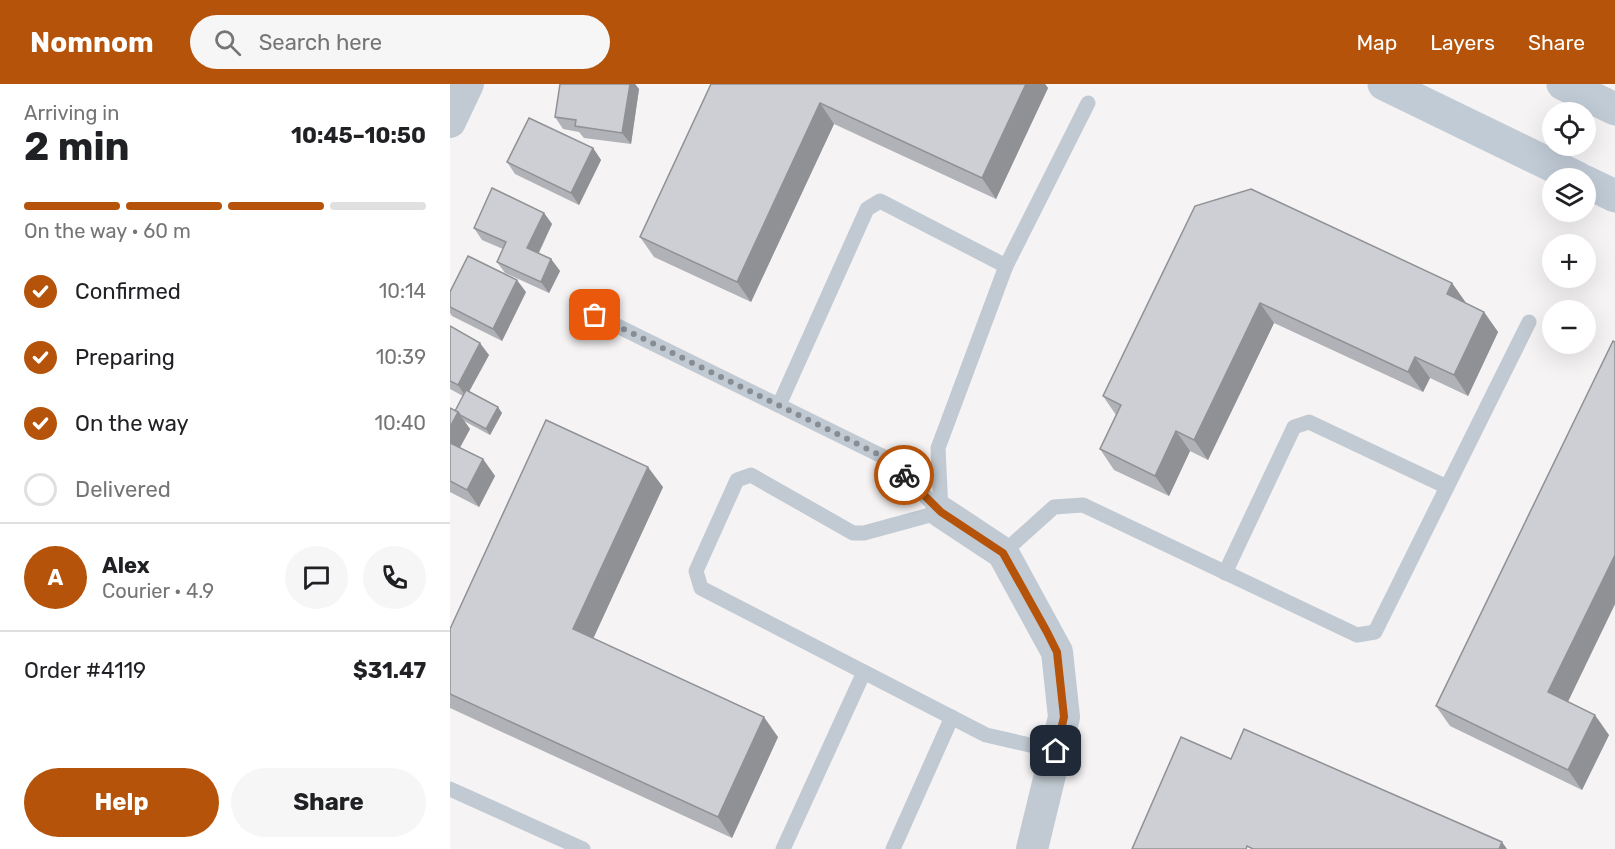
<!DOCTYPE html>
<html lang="en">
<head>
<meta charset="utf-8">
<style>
  :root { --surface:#fff; --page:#f6f6f6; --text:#202124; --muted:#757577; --line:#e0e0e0; --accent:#b45309 }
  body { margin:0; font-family:Rubik,sans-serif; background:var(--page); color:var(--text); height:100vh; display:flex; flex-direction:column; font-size:22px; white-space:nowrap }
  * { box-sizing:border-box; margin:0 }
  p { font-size:20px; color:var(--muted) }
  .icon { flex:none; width:33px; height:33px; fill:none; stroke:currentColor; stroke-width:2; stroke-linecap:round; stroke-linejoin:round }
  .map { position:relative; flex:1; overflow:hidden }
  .sheet { display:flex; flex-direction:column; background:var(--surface); width:450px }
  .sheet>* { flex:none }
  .buttons { position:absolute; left:1092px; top:18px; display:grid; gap:12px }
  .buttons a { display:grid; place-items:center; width:54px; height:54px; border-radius:50%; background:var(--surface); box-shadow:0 6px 24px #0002; font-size:30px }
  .pin { position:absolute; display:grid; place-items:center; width:51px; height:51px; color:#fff; margin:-26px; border-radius:12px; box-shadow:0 3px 9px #0006 }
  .courier { position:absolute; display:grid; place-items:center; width:60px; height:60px; margin:-30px; border:4px solid #b45309; border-radius:50%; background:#fff; color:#222; box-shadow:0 2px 8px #0007 }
  .overview em { font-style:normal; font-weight:700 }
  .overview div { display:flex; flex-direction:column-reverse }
  .overview { display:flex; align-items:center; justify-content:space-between; height:102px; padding:0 24px }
  h1 { font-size:39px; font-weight:700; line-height:45px }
  .bar { display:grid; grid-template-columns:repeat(4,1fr); gap:9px 6px; align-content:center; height:72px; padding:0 24px }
  .bar i { height:8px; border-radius:4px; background:var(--line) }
  .bar .on { background:var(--accent) }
  .bar p { grid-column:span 4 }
  .line { display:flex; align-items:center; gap:15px; padding:0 24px; border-top:2px solid var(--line) }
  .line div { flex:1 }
  .round { display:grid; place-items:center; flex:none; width:63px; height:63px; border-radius:32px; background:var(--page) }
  ol { padding:0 24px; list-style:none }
  li { display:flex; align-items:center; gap:18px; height:66px }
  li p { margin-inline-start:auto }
  li .icon { padding:6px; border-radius:50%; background:var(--accent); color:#fff; stroke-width:4 }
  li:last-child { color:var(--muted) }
  li i { width:33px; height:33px; border:3px solid var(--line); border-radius:50% }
  .cta { display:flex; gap:12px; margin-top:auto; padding:12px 24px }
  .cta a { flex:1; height:69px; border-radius:36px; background:var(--accent); color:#fff; font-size:24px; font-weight:700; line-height:69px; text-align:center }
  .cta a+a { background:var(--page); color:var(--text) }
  header { display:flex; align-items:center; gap:36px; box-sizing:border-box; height:84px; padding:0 30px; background:var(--accent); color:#fff }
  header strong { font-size:28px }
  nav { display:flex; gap:33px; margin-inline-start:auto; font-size:21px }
  .search { width:420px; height:54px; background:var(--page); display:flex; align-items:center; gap:15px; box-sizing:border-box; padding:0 21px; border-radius:33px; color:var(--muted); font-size:22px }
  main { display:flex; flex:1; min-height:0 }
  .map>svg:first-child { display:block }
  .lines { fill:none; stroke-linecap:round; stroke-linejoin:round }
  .service { stroke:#c1cad2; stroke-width:15 }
  .minor { stroke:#c1cad2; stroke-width:32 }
  .secondary { stroke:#c1cbd6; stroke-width:33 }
  .wall { fill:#b0b2b7 }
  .shaded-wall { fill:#909195 }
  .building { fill:#cdcfd5; stroke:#909195; stroke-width:1.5 }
  .done { stroke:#868d94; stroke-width:6; stroke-dasharray:0 10.8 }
  .route { stroke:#b45309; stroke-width:8 }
</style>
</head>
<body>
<header>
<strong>Nomnom</strong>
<div class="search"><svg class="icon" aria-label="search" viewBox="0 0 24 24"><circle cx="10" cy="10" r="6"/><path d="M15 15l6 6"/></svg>Search here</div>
<nav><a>Map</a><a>Layers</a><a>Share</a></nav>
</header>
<main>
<section class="sheet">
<div class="overview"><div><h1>2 min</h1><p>Arriving in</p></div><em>10:45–10:50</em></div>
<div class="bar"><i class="on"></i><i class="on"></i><i class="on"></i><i></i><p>On the way · 60 m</p></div>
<ol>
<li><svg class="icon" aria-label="check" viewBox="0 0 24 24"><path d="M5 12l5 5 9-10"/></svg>Confirmed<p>10:14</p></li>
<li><svg class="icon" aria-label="check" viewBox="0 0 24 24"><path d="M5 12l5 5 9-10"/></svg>Preparing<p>10:39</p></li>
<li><svg class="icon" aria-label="check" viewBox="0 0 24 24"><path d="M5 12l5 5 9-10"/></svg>On the way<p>10:40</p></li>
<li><i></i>Delivered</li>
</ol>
<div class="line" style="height:108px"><b class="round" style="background:var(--accent);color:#fff">A</b><div><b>Alex</b><p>Courier · 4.9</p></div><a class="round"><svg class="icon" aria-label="chat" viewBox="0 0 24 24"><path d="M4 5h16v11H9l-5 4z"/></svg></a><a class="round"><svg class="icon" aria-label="phone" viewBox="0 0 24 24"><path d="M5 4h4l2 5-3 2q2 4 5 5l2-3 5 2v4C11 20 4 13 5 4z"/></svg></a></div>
<div class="line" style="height:78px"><div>Order #4119</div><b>$31.47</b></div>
<div class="cta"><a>Help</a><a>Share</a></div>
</section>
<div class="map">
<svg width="1165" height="765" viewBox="0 0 1165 765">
  <rect width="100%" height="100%" fill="#f5f3f3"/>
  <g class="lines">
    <g class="service">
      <polyline points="145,231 438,375 491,428"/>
      <polyline points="329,321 417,125 430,117 556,182 638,19"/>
      <polyline points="491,428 414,449 403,449 301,391 287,396 246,487 251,504 536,651 606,667"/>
      <polyline points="491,428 488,364 556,182"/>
      <polyline points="553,469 604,423 633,421 907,551 925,548 1079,238"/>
      <polyline points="775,489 844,343 859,338 997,403"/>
      <polyline points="0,705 133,765"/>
      <polyline points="333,765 414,588"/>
      <polyline points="443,765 502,633"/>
    </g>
    <g class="minor">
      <polyline points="0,38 18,0"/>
      <polyline points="491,428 553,469 607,568 614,633 582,765"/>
    </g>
    <g class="secondary">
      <polyline points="934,0 1128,94"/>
      <polyline points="1113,0 1165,25"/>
      <polyline points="1136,98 1165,112"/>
    </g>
  </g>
  <g class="wall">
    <polygon points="110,0 185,0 189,5 181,60 134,54 129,48 113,45 105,33"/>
    <polygon points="261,0 595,0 598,4 546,115 384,40 301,218 204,173 190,153"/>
    <polygon points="143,64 151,76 129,121 65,90 57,78"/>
    <polygon points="745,122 1002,199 1016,219 1034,228 1048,248 1018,312 980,294 973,308 824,239 758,376 740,367 719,412 664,386 650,365 666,331 653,312"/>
    <polygon points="94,129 102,140 89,169 101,175 110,187 99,209 55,189 47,178 53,165 32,156 24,144"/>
    <polygon points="0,208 76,208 52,257 2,232 0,229"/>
    <polygon points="0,242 39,271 19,308 52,329 40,351 14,337 20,345 10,364 33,375 45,392 29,423 0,408 0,324 5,327 13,312 0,305"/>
    <polygon points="1165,258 1165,520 1118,617 1159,651 1132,706 1000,642 986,622"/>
    <polygon points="213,403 143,554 328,653 282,754 0,624 0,545"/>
  </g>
  <g class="shaded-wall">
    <polygon points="180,0 185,0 189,5 181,60 172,49"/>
    <polygon points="576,0 595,0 598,4 546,115 532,94"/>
    <polygon points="370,19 384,40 301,218 287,198"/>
    <polygon points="143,64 151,76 129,121 121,109"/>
    <polygon points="94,129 102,140 85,176 77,164"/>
    <polygon points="101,175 110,187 99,209 91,198"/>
    <polygon points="67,196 76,208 52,257 43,245"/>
    <polygon points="1002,199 1016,219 1011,230 997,210"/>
    <polygon points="810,219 824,239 758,376 744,356"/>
    <polygon points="1034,228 1048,248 1018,312 1004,291"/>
    <polygon points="30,259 39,271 16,313 8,301"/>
    <polygon points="965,273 980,294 973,308 958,288"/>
    <polygon points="48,323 52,329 40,351 36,345"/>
    <polygon points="8,328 20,345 5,372 0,364 0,343"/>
    <polygon points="726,347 740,367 719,412 705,392"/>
    <polygon points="33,375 45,392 29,423 17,406"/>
    <polygon points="198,383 213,403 138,566 123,545"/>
    <polygon points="1165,471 1165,520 1113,628 1098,608"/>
    <polygon points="1145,631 1159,651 1132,706 1118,686"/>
    <polygon points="314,633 328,653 282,754 268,733"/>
    <polygon points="1052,758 1057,765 1049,765"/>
  </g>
  <g class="building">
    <polygon points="110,0 180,0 172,49 125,42 126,36 105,33"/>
    <polygon points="261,0 576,0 532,94 370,19 287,198 190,153"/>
    <polygon points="79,34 143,64 121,109 57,78"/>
    <polygon points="42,104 94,129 77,164 101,175 91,198 47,178 56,158 24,144"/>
    <polygon points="801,105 1002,199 997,210 1034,228 1004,291 965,273 958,288 810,219 744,356 726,347 705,392 650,365 671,321 653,312 745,122"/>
    <polygon points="18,172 67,196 43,245 0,223 0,208"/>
    <polygon points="0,242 30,259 8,301 0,297"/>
    <polygon points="1163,257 1165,258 1165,471 1098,608 1145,631 1118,686 986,622"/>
    <polygon points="16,306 48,323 36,345 10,331 8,328 5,327"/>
    <polygon points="0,324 8,328 0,343"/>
    <polygon points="96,336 198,383 123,545 314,633 268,733 0,610 0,545"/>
    <polygon points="0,359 33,375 17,406 0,397"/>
    <polygon points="794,645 1052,758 1049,765 803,765 797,762 796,765 682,765 731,653 781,675"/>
  </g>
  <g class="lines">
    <polyline class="done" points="145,231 438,375 454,391"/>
    <polyline class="route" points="454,391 491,428 553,469 597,548 607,568 614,633 606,667"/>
  </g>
</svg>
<div class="buttons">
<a><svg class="icon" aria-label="locate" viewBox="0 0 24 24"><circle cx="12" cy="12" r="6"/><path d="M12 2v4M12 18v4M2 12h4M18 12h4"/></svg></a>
<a><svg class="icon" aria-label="layers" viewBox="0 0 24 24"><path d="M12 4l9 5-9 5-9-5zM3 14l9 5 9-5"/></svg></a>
<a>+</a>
<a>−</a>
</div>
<div class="pin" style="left:145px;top:231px;background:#ea580c"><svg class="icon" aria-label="bag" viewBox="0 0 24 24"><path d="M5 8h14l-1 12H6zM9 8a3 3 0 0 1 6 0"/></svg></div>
<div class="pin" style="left:606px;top:667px;background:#1f2937"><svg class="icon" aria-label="home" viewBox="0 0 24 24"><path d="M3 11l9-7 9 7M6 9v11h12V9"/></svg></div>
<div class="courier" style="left:454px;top:391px"><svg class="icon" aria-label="bike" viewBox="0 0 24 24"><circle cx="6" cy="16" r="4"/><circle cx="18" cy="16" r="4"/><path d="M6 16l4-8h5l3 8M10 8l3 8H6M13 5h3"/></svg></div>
</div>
</main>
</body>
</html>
